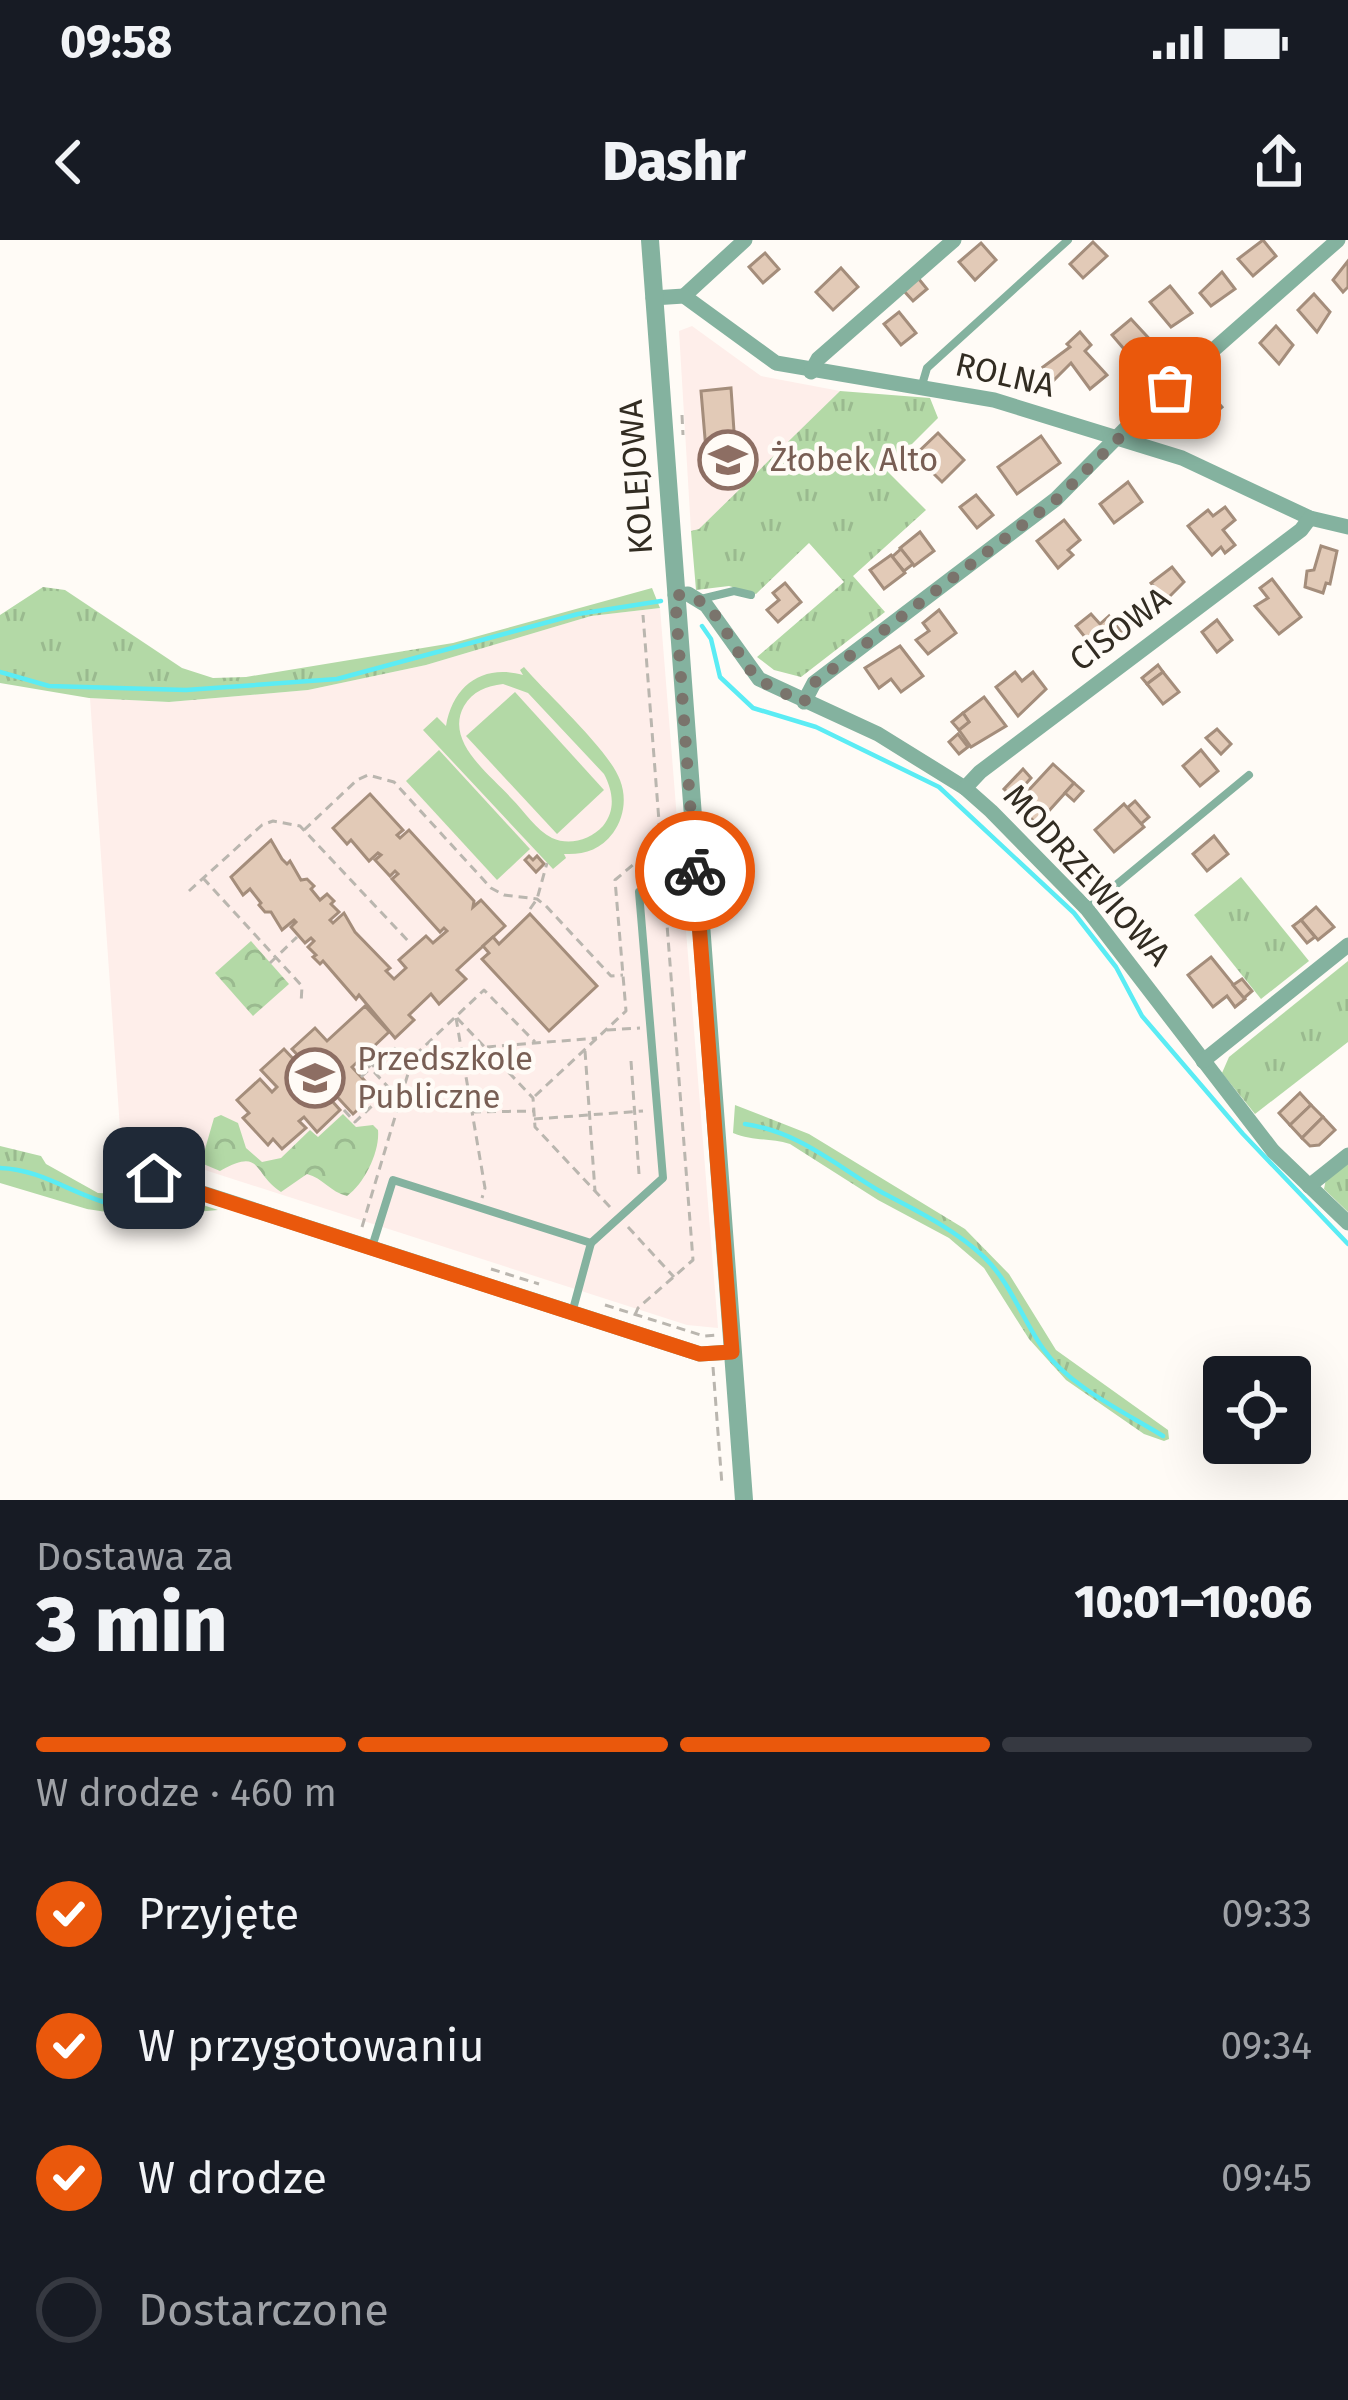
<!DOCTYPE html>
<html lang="pl">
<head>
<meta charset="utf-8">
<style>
  :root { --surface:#171b24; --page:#20242c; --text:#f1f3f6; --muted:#9ea1a6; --line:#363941; --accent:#ea580c }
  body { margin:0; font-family:"Fira Sans",sans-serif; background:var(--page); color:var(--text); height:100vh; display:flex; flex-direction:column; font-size:45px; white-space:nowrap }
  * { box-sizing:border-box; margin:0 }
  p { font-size:39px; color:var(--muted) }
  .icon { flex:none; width:66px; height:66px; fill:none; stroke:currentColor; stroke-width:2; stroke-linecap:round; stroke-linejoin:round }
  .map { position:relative; height:1260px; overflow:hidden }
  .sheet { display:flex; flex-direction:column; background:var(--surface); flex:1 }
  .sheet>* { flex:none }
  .controls { position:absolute; left:1203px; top:1116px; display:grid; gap:24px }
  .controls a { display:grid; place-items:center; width:108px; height:108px; border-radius:12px; background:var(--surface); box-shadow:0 12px 48px #0002; font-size:60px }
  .pin { position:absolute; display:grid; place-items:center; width:102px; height:102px; color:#fff; margin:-51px; border-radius:24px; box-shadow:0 6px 18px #0006 }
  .courier { position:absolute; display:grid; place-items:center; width:120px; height:120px; margin:-60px; border:9px solid #ea580c; border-radius:50%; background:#fff; color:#222; box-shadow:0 3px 15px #0007 }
  .summary em { font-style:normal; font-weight:800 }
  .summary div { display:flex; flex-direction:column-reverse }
  .summary { display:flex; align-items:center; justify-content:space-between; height:204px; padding:0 36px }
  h1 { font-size:78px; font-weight:800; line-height:90px }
  .bar { display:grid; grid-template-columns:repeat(4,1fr); gap:18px 12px; align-content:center; height:144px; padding:0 36px }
  .bar i { height:15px; border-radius:9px; background:var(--line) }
  .bar .current { background:var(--accent) }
  .bar p { grid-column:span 4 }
  ol { padding:0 36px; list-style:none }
  li { display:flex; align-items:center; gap:36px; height:132px }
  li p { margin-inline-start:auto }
  li .icon { padding:12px; border-radius:50%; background:var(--accent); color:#fff; stroke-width:4 }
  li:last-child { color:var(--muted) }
  li i { width:66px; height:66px; border:6px solid var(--line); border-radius:50% }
  .status { display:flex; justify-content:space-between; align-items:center; height:84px; padding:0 60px; background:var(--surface); direction:ltr }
  .status svg { height:33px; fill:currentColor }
  header { display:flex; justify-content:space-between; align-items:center; height:156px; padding:0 36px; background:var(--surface); font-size:54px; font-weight:800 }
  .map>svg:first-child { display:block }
  .education { fill:#feeeea }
  .grass { fill:url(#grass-tufts) }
  .park { fill:url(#park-crowns) }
  .pitch { fill:#b3d9a6; fill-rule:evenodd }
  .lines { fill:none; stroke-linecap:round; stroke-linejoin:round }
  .stream { stroke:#5becf4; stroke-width:4.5 }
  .building { fill:#e2cab7; stroke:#a48d7b; stroke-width:3 }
  .path { stroke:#bab6af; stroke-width:3; stroke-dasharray:9 6; stroke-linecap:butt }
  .service { stroke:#84b29f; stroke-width:8 }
  .minor { stroke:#84b29f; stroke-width:15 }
  .tertiary { stroke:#84b29f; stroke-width:18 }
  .done { stroke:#7a746c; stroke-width:12; stroke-dasharray:0 21.6 }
  .route { stroke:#ea580c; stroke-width:15 }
  .labels { text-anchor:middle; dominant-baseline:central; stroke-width:9; stroke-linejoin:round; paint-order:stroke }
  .street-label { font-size:33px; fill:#322c22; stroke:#fffbf6 }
  .education-label { font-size:33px; fill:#785e54; stroke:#fffbf6; text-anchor:start }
</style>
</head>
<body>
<div class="status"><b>09:58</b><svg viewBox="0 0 49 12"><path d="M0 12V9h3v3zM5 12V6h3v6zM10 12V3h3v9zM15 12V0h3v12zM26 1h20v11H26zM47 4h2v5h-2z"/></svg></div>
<header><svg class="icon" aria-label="back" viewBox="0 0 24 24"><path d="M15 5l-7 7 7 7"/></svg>Dashr<svg class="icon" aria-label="share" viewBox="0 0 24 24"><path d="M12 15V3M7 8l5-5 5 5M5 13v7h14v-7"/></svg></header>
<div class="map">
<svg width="1348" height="1260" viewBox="0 0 1348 1260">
  <defs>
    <pattern id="grass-tufts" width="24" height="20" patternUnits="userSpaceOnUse" patternTransform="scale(3)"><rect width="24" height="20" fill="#b3d9a6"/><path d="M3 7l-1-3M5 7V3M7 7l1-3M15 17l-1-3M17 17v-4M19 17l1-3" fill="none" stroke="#9aba8f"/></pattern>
    <pattern id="park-crowns" width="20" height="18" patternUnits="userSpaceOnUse" patternTransform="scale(3)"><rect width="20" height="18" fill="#b3d9a6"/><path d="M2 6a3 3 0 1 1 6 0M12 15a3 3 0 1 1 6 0" fill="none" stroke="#9aba8f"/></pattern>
  </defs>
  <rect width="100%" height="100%" fill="#fffbf6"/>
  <g class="education">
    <polygon points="692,86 761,136 840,151 699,290 691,291 679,91"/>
    <polygon points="660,368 718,1088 687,1085 121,903 90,458 169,462 308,450 426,425 591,376"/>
  </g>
  <g class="grass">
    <polygon points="840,151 930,158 938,178 886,230 926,270 853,336 885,372 801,437 774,430 757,417 844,342 809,303 756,354 729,346 696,350 691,291 699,289"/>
    <polygon points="43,347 65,350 182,428 213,438 246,437 453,403 652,348 660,368 591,376 426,425 308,450 169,462 89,458 0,443 0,375"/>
    <polygon points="1241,637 1309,721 1261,759 1194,675"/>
    <polygon points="1348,721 1348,802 1255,874 1222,833 1229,817"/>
    <path d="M735,865L809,894L965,989L1009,1034L1056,1110L1168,1190L1169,1199L1164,1201L1144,1194L1066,1140L1029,1099L984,1028L949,998L878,960L790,904C770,898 752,901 733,893Z"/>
    <polygon points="0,906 41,916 46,924 98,953 119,954 122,938 218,970 139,977 87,969 0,943"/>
    <polygon points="1348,921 1348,972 1324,949 1326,939"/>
  </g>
  <g class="park">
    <polygon points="251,701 289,744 253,776 215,733"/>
    <path d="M343,874L356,887L373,885L378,890C380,911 365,943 347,956C330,952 323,938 307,934L281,952C252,933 263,907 220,931L201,923L214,878L221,875L238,883L246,908L262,922L281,918L310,890L318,897Z"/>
  </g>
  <g class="pitch">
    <path d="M524,427C547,454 609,510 620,540C627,558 624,578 613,593C600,610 584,615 564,614L566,618L553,629L423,490L437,477L446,486C453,445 483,424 523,435L520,430ZM503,444L528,453L604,534C613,551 616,570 603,586C590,600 569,606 552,598C536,590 524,571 512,559C491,535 444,502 464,466C473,451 486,446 503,444Z"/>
    <polygon points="515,452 604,550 557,594 466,496"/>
    <polygon points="439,510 530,609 497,640 406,541"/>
  </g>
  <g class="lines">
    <g class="stream">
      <polyline points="702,386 711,399 720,437 753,468 816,487 939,547 1074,673 1116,727 1142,776 1243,894 1348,1004"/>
      <polyline points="0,432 49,446 186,450 337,439 578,374 661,361"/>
      <path d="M745,884C800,892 836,926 883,953C919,972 954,989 984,1017C1011,1043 1023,1081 1044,1110C1069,1146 1126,1173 1163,1196"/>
      <path d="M0,928C61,930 98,982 169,964"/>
    </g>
  </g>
  <g class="building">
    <polygon points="1263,0 1276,16 1253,36 1238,19"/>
    <polygon points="1093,2 1107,16 1083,38 1070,24"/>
    <polygon points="981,3 996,20 975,40 959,22"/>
    <polygon points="765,13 779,29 763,43 749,27"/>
    <polygon points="1348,21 1348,47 1343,52 1333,40"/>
    <polygon points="841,28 858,47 833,70 816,52"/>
    <polygon points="1222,32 1235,49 1211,66 1200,53"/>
    <polygon points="918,38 927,49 913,61 904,51"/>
    <polygon points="1170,46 1192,73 1171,87 1150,62"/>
    <polygon points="1314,54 1330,72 1317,92 1298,70"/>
    <polygon points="899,72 916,93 901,105 884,84"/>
    <polygon points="1131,79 1155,105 1136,123 1112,95"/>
    <polygon points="1276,86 1293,105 1279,124 1260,103"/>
    <polygon points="1080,92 1091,105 1085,111 1107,135 1090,149 1071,123 1054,140 1043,127 1070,107 1067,104"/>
    <polygon points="731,148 736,220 707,222 701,151"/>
    <polygon points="1209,152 1222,167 1207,180 1212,186 1201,195 1181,172"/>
    <polygon points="1161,174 1177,179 1173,192 1157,186"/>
    <polygon points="938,193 964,220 942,242 915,215"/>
    <polygon points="1041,196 1060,223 1017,254 998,227"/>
    <polygon points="1128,242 1142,262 1114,283 1100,264"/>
    <polygon points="976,255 993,275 977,288 960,267"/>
    <polygon points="1225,267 1235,280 1223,290 1235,305 1225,313 1221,307 1212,315 1188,286 1208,270 1213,276"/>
    <polygon points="1064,280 1080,300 1068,310 1073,315 1058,328 1037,301"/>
    <polygon points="920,292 934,311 914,326 900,308"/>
    <polygon points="1321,306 1337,311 1330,344 1326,343 1323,353 1305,347 1307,331 1314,330"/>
    <polygon points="901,309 913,324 904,331 892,317"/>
    <polygon points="891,315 905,333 884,349 870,330"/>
    <polygon points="1172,327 1184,342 1165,361 1151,343"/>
    <polygon points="1272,339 1301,377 1279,394 1255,366 1268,358 1260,348"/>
    <polygon points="785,343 801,362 778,382 767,370 779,360 773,353"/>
    <polygon points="939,370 956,393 928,414 916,400 929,391 923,383"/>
    <polygon points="1091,374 1100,384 1109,376 1121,392 1097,412 1076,386"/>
    <polygon points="1217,380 1232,400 1217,412 1202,392"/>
    <polygon points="900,406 923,436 901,452 891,439 879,448 865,428"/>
    <polygon points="1158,425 1163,432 1147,444 1142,438"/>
    <polygon points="1015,432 1022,441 1033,432 1046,449 1018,476 996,447"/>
    <polygon points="1163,432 1179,452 1163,464 1147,444"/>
    <polygon points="984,457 1006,486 971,507 959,490 969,482 963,473"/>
    <polygon points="963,473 969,482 959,490 952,482"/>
    <polygon points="1217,489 1231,504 1221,514 1206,498"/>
    <polygon points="958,494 968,507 959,514 949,502"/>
    <polygon points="1201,510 1218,531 1200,546 1183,526"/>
    <polygon points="1053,524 1074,543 1037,584 1016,564"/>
    <polygon points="1023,529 1031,538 1013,558 1004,549"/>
    <polygon points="1074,543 1083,551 1074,561 1065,553"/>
    <polygon points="370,554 403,590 397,595 400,598 409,590 474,661 473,667 481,660 505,686 457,730 466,739 439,764 431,754 409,775 414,780 395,798 359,755 356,759 323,721 320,724 313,717 316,715 308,707 314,701 311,698 305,703 291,687 296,682 294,680 282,690 271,672 265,672 259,665 261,663 250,649 243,655 231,637 271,600 282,619 287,624 290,621 301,640 307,639 314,646 311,649 320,660 327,654 334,661 331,664 339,672 330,680 333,683 344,673 355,692 390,728 386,731 394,739 406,728 399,720 426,696 433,703 447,691 444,688 440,692 392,639 398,634 395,631 390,636 375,620 381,615 378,613 369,621 351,600 347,604 333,588"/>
    <polygon points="1135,561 1149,577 1141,584 1127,568"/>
    <polygon points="1124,564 1144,587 1114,612 1095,590"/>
    <polygon points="1214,596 1228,614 1207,631 1193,614"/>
    <polygon points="529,616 533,620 537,616 544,624 536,632 525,620"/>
    <polygon points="1316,667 1334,687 1318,700 1301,680"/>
    <polygon points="530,674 597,746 549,791 482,719 489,713 483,706 493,697 499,704"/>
    <polygon points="1301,680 1315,697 1307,703 1293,686"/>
    <polygon points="1211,717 1245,759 1235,767 1227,756 1213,767 1188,735"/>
    <polygon points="1242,739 1252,751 1244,758 1233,745"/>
    <polygon points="365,766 389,792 352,827 376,853 353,874 329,848 324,852 340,870 317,892 304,877 299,881 306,888 282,909 273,899 268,905 243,878 249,873 237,860 260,839 272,852 277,847 261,830 284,809 300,826 304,822 292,809 315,788 327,801"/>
    <polygon points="1300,853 1311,865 1290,885 1279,873"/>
    <polygon points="1311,865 1323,877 1302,898 1290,885"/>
    <polygon points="1323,877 1335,890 1319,905 1310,906 1302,898"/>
  </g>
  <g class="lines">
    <g class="path">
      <polyline points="682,175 683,195"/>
      <polyline points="304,590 357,540 368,535 394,542 491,648 504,655 537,659 546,666 611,736 623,735"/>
      <polyline points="203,638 302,746 301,764"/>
      <polyline points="189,651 262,585 273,581 300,586 411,704"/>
      <polyline points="530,669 537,659 547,623"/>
      <polyline points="270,723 297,697"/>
      <polyline points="456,778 485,948 482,958"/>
      <polyline points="457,778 533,858 535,887 610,967"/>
      <polyline points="607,790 640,788"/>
      <polyline points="487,807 597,798"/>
      <polyline points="585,811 595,951"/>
      <polyline points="364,821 401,861"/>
      <polyline points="631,821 639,934"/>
      <polyline points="361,837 393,807 410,824"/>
      <polyline points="535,856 626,771 615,640 660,602"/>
      <polyline points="344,870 355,882 390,849"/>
      <polyline points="472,872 534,871"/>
      <polyline points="534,879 643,871"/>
      <polyline points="362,987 413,817 484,750 535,802"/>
      <polyline points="628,987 674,1037"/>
      <polyline points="491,1029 539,1044"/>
      <polyline points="605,1065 704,1096 717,1095"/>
      <polyline points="635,1075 638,1068 693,1020 643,375"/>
      <polyline points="713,1127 722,1245"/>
    </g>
    <g class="service">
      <polyline points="922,145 927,128 1068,0"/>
      <polyline points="701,359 734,351 751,355"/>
      <polyline points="1088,668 1249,535"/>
      <polyline points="591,1003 663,938 639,652"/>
      <polyline points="372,1007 393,940 591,1003 572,1073"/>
    </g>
    <g class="minor">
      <polyline points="684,56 745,0"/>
      <polyline points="653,58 684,56 776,123 994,160 1182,218 1310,278 1348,287"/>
      <polyline points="811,132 818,119 954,0"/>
      <polyline points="675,355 688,354 706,365 759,439 878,494 965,548 991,571 1087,669 1273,911 1348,983"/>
      <polyline points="804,462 814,443 1056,259 1136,178 1338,0"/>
      <polyline points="965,548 980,532 1301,290 1310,278"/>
      <polyline points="1203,821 1348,705"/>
      <polyline points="131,930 700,1114 732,1112"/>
      <polyline points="1309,946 1348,915"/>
    </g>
    <polyline class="tertiary" points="650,0 744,1260"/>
  </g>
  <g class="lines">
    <path class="done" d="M695,631L675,355C717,352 729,407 753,433C766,447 787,454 804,462L814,443L1057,259L1170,148"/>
    <polyline class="route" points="154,938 700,1114 732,1112 695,631"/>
  </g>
  <defs>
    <symbol id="school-ring" viewBox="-11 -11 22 22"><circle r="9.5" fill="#fffbf6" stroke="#8d6e63" stroke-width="1.5"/><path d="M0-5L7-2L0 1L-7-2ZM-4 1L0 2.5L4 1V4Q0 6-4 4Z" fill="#8d6e63"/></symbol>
  </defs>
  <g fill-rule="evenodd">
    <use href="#school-ring" x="695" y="187" width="66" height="66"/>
    <use href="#school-ring" x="282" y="805" width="66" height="66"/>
  </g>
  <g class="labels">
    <g class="street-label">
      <text transform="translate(1005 135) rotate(13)">ROLNA</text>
      <text transform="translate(636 237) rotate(-94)">KOLEJOWA</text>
      <text transform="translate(1120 389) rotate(-37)">CISOWA</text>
      <text transform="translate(1087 635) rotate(48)">MODRZEWIOWA</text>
    </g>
    <g class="education-label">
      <text x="770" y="220">Żłobek Alto</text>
      <text x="357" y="819">Przedszkole<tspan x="357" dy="38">Publiczne</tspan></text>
    </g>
  </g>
</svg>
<div class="controls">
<a><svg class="icon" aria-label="locate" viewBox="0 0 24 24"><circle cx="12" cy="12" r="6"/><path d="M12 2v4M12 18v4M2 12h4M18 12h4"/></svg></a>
</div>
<div class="pin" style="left:1170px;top:148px;background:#ea580c"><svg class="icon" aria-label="bag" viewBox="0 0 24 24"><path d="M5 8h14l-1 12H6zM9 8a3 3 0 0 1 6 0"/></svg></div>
<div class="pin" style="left:154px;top:938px;background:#1f2937"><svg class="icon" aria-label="home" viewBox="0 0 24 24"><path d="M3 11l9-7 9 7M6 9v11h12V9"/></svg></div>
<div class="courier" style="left:695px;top:631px"><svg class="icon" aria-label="bike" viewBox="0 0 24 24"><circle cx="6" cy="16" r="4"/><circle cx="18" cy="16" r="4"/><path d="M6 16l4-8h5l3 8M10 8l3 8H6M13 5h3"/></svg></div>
</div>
<section class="sheet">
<div class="summary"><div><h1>3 min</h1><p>Dostawa za</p></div><em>10:01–10:06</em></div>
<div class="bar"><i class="current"></i><i class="current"></i><i class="current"></i><i></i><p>W drodze · 460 m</p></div>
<ol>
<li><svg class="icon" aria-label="check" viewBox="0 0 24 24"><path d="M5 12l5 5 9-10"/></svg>Przyjęte<p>09:33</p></li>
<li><svg class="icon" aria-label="check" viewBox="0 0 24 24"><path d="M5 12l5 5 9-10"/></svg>W przygotowaniu<p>09:34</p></li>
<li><svg class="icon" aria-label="check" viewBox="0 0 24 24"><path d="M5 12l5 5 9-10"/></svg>W drodze<p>09:45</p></li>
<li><i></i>Dostarczone</li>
</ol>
</section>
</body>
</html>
